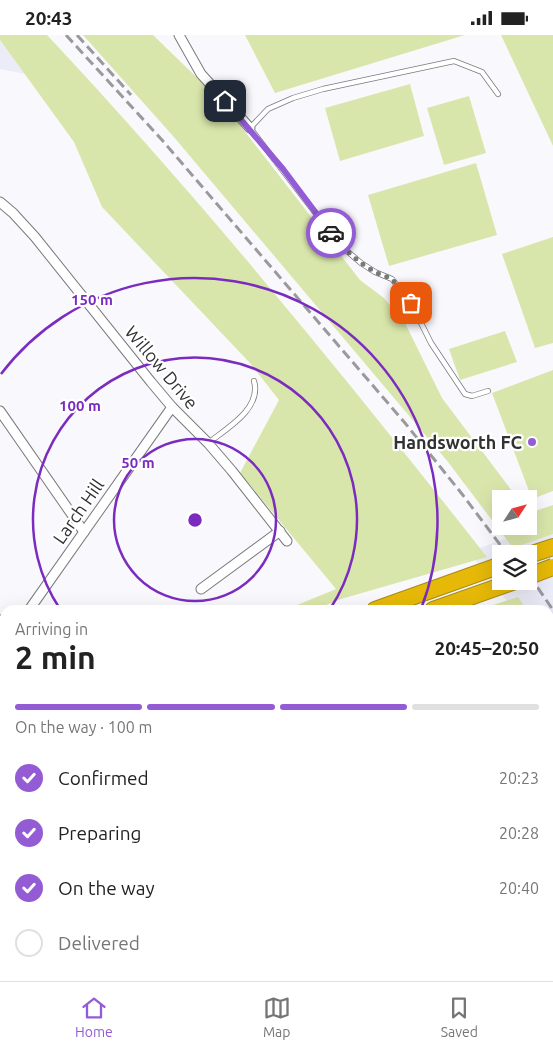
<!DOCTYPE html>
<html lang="en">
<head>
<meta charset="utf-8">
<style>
  :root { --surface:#fff; --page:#f6f6f6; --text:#222; --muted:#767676; --line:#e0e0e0; --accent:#945cd4 }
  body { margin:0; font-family:Ubuntu,sans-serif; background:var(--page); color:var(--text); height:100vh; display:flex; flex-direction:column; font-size:19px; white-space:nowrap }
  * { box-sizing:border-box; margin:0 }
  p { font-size:16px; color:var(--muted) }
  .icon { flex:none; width:28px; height:28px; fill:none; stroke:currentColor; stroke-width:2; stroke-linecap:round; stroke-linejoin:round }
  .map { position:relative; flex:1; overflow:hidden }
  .side { position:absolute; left:0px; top:570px; width:554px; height:376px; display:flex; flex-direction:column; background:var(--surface); border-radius:15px 15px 0 0; box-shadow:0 5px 20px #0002 }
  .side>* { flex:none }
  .needle { width:32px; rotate:54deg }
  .tools { position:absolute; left:492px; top:455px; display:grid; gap:10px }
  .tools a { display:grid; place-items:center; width:45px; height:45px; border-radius:0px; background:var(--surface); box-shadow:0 5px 20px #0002; font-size:25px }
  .pin { position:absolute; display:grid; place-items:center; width:42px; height:42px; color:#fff; margin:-21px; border-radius:10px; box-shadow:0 2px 8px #0006 }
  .courier { position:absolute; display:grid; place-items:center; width:50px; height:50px; margin:-25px; border:4px solid #945cd4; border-radius:50%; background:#fff; color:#222; box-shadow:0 1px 6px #0007 }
  .summary em { font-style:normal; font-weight:600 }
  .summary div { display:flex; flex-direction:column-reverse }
  .summary { display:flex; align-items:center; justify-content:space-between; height:85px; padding:0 15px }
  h1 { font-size:32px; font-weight:600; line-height:38px }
  .bar { display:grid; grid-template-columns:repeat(4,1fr); gap:8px 5px; align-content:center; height:60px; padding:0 15px }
  .bar i { height:6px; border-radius:4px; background:var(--line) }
  .bar .on { background:var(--accent) }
  .bar p { grid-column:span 4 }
  ol { padding:0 15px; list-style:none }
  li { display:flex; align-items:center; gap:15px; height:55px }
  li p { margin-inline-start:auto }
  li .icon { padding:5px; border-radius:50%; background:var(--accent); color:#fff; stroke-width:4 }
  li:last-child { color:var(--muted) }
  li i { width:28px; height:28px; border:2px solid var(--line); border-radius:50% }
  .status { display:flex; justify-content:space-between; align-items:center; height:35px; padding:0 25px; background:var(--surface); direction:ltr }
  .status svg { height:14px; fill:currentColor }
  .tab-bar { display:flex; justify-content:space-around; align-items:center; height:70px; border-top:1px solid var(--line); background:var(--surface); font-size:14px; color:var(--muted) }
  .tab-bar a { display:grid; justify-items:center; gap:2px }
  .tab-bar .on { color:var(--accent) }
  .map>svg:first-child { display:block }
  .built { fill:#ebecf7; fill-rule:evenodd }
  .green { fill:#d9e6ab }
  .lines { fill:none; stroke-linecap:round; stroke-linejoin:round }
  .lane-casing { stroke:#797a7d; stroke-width:6 }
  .street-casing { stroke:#797a7d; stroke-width:11 }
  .highway-casing { stroke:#a78a17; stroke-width:18 }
  .lane { stroke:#fff; stroke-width:4.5 }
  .street { stroke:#fff; stroke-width:9 }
  .highway { stroke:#e6b908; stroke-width:16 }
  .rail { stroke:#9a9a9d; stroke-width:3; stroke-dasharray:10 5; stroke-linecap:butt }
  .highway-bridge-casing { stroke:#a78a17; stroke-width:18; stroke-linecap:butt }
  .highway-bridge { stroke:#e6b908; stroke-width:16 }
  .done { stroke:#78787a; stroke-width:5; stroke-dasharray:0 9 }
  .route { stroke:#945cd4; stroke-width:6 }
  .ring { fill:none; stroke:#7b2cbf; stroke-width:2.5 }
  .poi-dot { fill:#945cd4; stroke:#fff; stroke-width:2 }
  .labels { text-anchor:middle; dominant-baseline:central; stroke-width:4.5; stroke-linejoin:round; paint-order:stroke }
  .street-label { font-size:18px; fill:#323233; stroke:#fff }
  .poi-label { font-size:18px; font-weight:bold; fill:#323233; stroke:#fff; text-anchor:end }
  .centre { fill:#7b2cbf; stroke:#fff; stroke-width:2.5 }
  .ring-label { font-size:15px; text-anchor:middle; font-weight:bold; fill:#7b2cbf; stroke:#fff; stroke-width:4.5; stroke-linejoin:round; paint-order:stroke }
</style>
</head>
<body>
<div class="status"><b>20:43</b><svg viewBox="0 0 49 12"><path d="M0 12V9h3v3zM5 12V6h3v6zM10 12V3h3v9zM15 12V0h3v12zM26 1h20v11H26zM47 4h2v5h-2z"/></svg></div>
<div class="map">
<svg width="553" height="946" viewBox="0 0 553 946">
  <rect width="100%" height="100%" fill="#f9f9fd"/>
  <g class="built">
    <polygon points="0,5 25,39 0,34"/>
    <path d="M553,486V635L549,628V575H514L469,517ZM501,519H529V546H501Z"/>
  </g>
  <g class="green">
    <path d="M0,0H47C203,166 346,343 487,522L341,564L314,575H285L336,554L240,438L279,365L249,327L102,172L74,107L0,5Z"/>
    <polygon points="83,0 153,0 222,67 360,245 384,263 406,290 442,363 518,464 501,464 501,491 529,491 529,478 553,470 553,499 513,513 448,427 173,101"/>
    <polygon points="245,0 465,0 275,58"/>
    <polygon points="501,0 553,0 553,111"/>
    <polygon points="410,49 424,101 340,126 325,73"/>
    <polygon points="469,61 486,118 444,130 427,73"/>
    <polygon points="476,128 497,200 389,231 368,160"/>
    <polygon points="553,202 553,308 535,313 502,219"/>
    <polygon points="505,296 517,327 460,345 449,314"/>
    <polygon points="553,335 553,456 532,464 492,358"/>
    <polygon points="518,562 527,575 478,575"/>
    <polygon points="549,608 553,615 553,710 549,708"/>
    <polygon points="549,722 553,724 553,769 549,770"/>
    <polygon points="5,745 5,941 286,941 280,946 0,946 0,746"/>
  </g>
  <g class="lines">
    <defs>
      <g id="lane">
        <polyline points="488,356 472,361 465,359 431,308 411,268 392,244 375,237 361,228 340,210 250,93 268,74 293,63 323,54 454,26 482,37 498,59"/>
        <path d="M208,408C226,394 262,374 254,346"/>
        <polyline points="0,668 5,667"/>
      </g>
      <g id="street">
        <polyline points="179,0 201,39 250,93"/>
        <polyline points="0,167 13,178 35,202 151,347 172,372 208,408 232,436 287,506"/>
        <polyline points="0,376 84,497"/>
        <polyline points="201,554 280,496"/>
        <polyline points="29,575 172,372"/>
        <polyline points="0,585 5,592"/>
        <polyline points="0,741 5,740"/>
      </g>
      <g id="highway">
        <polyline points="529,520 553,512"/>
        <polyline points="375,575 501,530"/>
        <polyline points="433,575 515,546"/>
        <polyline points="0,690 5,690"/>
        <polyline points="0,711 5,710"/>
      </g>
    </defs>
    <use href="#lane" class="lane-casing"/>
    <use href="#street" class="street-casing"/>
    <use href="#highway" class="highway-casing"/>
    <use href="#lane" class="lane"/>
    <use href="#street" class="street"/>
    <use href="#highway" class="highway"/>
    <g class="rail">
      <polyline points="66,0 162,105 405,388 462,459 507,519"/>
      <polyline points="77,0 131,60"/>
      <polyline points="529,540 553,575"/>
    </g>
    <defs>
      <polyline id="highway-bridge" points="529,541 553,532"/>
    </defs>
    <use href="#highway-bridge" class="highway-bridge-casing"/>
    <use href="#highway-bridge" class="highway-bridge"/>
  </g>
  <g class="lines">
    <polyline class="done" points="331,198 340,210 361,228 375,237 392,244 411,268"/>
    <polyline class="route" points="225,66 283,134 331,198"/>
  </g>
  <g class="ring">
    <circle cx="195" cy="485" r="81"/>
    <path d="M60 574A162 162 0 1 1 330 574"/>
    <path d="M1 339A243 243 0 0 1 421 574"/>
  </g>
  <circle class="poi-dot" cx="532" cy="407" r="5"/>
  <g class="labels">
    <g class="street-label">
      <text transform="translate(162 332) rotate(50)">Willow Drive</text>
      <text transform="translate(78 476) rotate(-55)">Larch Hill</text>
    </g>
    <g class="poi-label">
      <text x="522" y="407">Handsworth FC</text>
    </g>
  </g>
  <circle cx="195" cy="485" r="8" class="centre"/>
  <g class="ring-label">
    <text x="92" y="270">150 m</text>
    <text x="80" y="376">100 m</text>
    <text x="138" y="433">50 m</text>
  </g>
</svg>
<div class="tools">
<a><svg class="needle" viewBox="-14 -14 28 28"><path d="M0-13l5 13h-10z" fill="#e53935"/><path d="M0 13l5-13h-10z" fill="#767676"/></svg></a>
<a><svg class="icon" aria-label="layers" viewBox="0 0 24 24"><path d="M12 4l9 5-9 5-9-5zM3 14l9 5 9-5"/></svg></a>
</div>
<div class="pin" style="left:411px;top:268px;background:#ea580c"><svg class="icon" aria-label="bag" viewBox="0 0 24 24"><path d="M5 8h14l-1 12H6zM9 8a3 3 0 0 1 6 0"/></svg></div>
<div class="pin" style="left:225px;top:66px;background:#1f2937"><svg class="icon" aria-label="home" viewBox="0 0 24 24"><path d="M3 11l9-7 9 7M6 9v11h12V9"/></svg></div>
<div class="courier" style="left:331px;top:198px"><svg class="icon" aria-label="car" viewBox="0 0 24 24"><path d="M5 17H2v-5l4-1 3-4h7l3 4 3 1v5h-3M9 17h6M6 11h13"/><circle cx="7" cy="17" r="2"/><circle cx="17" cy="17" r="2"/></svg></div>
<section class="side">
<div class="summary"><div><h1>2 min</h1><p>Arriving in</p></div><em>20:45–20:50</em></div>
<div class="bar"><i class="on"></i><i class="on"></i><i class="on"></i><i></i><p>On the way · 100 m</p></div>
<ol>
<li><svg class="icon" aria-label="check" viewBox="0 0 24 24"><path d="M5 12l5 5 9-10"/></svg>Confirmed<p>20:23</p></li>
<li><svg class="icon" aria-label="check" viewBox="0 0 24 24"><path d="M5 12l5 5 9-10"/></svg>Preparing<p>20:28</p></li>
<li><svg class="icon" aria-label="check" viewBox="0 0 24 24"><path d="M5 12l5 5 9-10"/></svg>On the way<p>20:40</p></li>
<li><i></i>Delivered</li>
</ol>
</section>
</div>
<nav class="tab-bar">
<a class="on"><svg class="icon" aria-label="home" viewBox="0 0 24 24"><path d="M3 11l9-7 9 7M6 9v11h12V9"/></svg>Home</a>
<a><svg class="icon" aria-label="map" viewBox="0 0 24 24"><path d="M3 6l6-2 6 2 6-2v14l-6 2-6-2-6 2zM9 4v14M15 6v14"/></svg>Map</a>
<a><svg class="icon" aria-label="saved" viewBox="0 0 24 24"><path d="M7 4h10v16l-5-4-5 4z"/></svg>Saved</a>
</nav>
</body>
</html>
